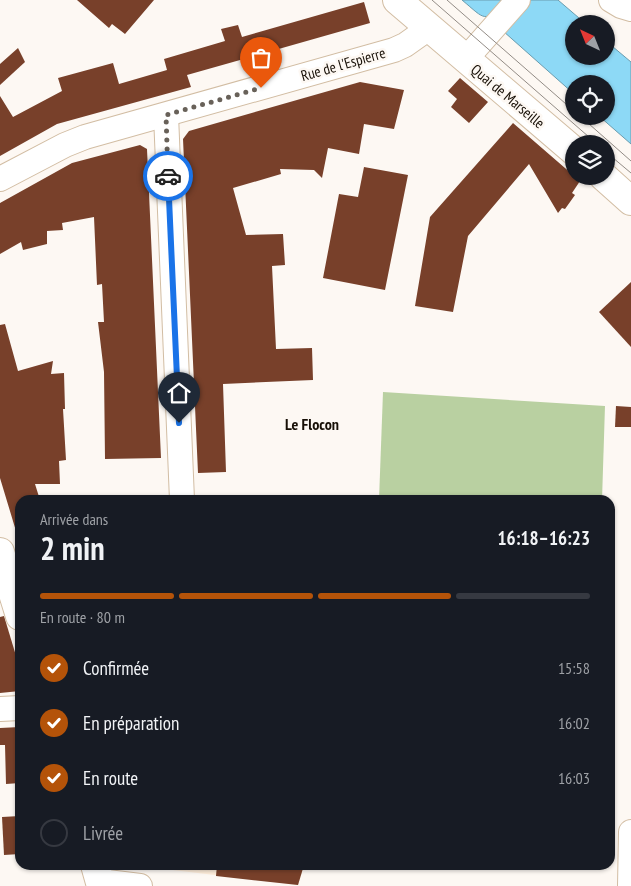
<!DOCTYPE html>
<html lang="fr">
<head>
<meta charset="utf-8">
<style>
  :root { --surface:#171b24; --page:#20242c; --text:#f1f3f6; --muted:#9ea1a6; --line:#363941; --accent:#b45309 }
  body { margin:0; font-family:"PT Sans Narrow",sans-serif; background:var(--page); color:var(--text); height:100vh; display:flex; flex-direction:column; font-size:19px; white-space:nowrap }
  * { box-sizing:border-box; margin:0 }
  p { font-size:16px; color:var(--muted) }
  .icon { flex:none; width:28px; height:28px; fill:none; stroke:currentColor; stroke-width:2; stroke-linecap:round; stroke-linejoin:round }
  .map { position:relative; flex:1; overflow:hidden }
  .drawer { position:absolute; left:15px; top:495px; width:600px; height:375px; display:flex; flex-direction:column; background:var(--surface); border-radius:15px; box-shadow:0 1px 4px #0004 }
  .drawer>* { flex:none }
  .needle { width:32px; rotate:317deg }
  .fabs { position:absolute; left:565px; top:15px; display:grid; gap:10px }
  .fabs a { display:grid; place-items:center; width:50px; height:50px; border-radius:50%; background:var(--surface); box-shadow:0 1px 4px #0004; font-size:25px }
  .pin { position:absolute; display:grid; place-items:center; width:42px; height:42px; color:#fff; margin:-51px -21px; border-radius:50% 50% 50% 0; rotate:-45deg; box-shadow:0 0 5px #0007 }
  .pin .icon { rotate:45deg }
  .courier { position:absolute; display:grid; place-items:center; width:50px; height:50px; margin:-25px; border:4px solid #1a73e8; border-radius:50%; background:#fff; color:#222; box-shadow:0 1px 6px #0007 }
  .overview em { font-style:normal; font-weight:600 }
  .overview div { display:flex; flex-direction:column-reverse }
  .overview { display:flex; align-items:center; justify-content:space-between; height:85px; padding:0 25px }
  h1 { font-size:32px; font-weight:600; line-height:38px }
  .bar { display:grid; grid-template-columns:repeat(4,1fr); gap:8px 5px; align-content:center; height:60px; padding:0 25px }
  .bar i { height:6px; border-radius:4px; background:var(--line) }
  .bar .selected { background:var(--accent) }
  .bar p { grid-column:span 4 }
  ol { padding:0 25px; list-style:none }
  li { display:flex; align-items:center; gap:15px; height:55px }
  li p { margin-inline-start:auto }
  li .icon { padding:5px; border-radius:50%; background:var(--accent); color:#fff; stroke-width:4 }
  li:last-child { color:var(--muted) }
  li i { width:28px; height:28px; border:2px solid var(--line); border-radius:50% }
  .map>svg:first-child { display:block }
  .built { fill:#feedda }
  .green { fill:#b9d0a1 }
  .water { fill:#8dd9f6; stroke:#6a9cae }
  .building { fill:#78402a }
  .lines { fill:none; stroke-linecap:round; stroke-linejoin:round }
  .street-casing { stroke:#d2bda3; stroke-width:26 }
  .secondary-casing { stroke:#d2bda3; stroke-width:30 }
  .street { stroke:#fff; stroke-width:24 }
  .secondary { stroke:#fff; stroke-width:28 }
  .tram { stroke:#938c86; stroke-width:1 }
  .done { stroke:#686159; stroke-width:5; stroke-dasharray:0 9 }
  .route { stroke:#1a73e8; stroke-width:6 }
  .labels { text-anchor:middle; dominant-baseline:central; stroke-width:5; stroke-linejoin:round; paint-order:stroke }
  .street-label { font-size:15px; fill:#170f06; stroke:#fdf8f3 }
  .neighbourhood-label { font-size:16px; font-weight:bold; fill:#170f06; stroke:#fdf8f3 }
</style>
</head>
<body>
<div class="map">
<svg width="631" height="886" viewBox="0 0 631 886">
  <rect width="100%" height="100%" fill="#fdf8f3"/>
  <polygon class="built" points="131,865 304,865 298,885"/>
  <polygon class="green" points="383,392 605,406 602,500 379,500"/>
  <g class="water">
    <path d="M462,0H506C484,24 486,20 462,0Z"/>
    <polygon points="528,0 558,0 586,24 574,24 574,56 606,56 606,41 631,62 631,144 599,116 606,116 606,84 574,84 574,94 503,31"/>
  </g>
  <g class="building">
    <polygon points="77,0 154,0 125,34 112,24 109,28"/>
    <polygon points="364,2 370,23 187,75 191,87 57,124 0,156 0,96 13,117 62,91 58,78 113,63 119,84 167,70 164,59 225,41 221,29 238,25 242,37"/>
    <polygon points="18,48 25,62 0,85 0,64"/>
    <polygon points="460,78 488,102 469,123 451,107 457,99 448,91"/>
    <polygon points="360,82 404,90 394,129 364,124 359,154 328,148 322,178 314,170 280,169 281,174 233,188 246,235 283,234 285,265 272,266 276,349 312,348 313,380 223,384 226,472 198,473 183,139 189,131"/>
    <polygon points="513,123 580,181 572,193 575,195 565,209 562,208 558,213 529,164 468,236 453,312 415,306 430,217"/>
    <polygon points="140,145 147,149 161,458 105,459 104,372 98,322 104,322 102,284 97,285 94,217 62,223 63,230 47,231 47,244 23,250 21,242 0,254 0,203 72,163"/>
    <polygon points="364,167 408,175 385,290 323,278 339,194 358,197"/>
    <polygon points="631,282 631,347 599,312"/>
    <polygon points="5,324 18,371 53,361 51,374 64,373 65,409 63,409 66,460 59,461 60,484 35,484 40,500 20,500 20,530 16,531 0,478 0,325"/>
    <polygon points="616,406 631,407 631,427 615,427"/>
    <polygon points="4,616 20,669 20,691 0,693 0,617"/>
    <polygon points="20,727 20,783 6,784 5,745 0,745 0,728"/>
    <polygon points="20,816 20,854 4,855 2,817"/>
    <polygon points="217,865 304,865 298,885 216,876"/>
  </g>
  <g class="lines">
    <defs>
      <g id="street">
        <polyline points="611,0 621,6 631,9"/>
        <polyline points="465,60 518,0"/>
        <polyline points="166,115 182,500"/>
        <polyline points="0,179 65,145 85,137 394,50 405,45 429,28"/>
        <polyline points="0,709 20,708"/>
        <polyline points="99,881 140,886"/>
        <polyline points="630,886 631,832"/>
      </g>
      <g id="secondary">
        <polyline points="397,0 574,151"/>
        <polyline points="603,176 631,201"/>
        <polyline points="0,552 20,616"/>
        <polyline points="95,865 101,886"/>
      </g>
    </defs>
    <use href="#street" class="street-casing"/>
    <use href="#secondary" class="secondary-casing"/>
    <use href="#street" class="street"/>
    <use href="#secondary" class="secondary"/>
    <g class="tram">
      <polyline points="432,0 597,144"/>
      <polyline points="447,0 574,111"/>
      <polyline points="580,116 631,161"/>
      <polyline points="606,152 631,173"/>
    </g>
  </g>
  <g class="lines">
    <polyline class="done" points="168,176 166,115 261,88"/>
    <polyline class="route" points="168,176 179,423"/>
  </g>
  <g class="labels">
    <g class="street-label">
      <text transform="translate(343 64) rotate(-16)">Rue de l'Espierre</text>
      <text transform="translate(508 96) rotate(40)">Quai de Marseille</text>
    </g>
    <g class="neighbourhood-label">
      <text x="312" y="424">Le Flocon</text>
    </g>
  </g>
</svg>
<div class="fabs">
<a><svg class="needle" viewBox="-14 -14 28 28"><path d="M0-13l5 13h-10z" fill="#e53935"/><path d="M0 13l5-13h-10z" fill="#9ea1a6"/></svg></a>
<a><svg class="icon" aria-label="locate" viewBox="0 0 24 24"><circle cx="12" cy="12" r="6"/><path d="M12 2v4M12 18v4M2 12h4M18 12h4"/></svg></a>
<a><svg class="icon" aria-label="layers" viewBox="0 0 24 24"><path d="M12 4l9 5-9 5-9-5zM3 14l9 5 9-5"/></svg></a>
</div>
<div class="pin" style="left:261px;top:88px;background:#ea580c"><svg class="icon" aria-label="bag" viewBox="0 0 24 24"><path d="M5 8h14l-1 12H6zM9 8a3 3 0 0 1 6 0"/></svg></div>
<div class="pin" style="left:179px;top:423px;background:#1f2937"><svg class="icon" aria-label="home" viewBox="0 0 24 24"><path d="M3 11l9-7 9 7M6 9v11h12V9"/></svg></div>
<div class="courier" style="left:168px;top:176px"><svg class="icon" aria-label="car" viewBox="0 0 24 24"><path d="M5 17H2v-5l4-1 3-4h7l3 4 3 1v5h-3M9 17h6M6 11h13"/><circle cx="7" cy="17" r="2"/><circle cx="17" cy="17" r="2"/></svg></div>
<section class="drawer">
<div class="overview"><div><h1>2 min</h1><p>Arrivée dans</p></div><em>16:18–16:23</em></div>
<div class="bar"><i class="selected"></i><i class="selected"></i><i class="selected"></i><i></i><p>En route · 80 m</p></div>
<ol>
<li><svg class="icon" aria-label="check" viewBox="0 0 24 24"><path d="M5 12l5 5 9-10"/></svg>Confirmée<p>15:58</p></li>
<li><svg class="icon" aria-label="check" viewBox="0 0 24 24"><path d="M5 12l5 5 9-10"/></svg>En préparation<p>16:02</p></li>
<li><svg class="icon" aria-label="check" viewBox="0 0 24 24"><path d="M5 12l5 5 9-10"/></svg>En route<p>16:03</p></li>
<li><i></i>Livrée</li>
</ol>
</section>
</div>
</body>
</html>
